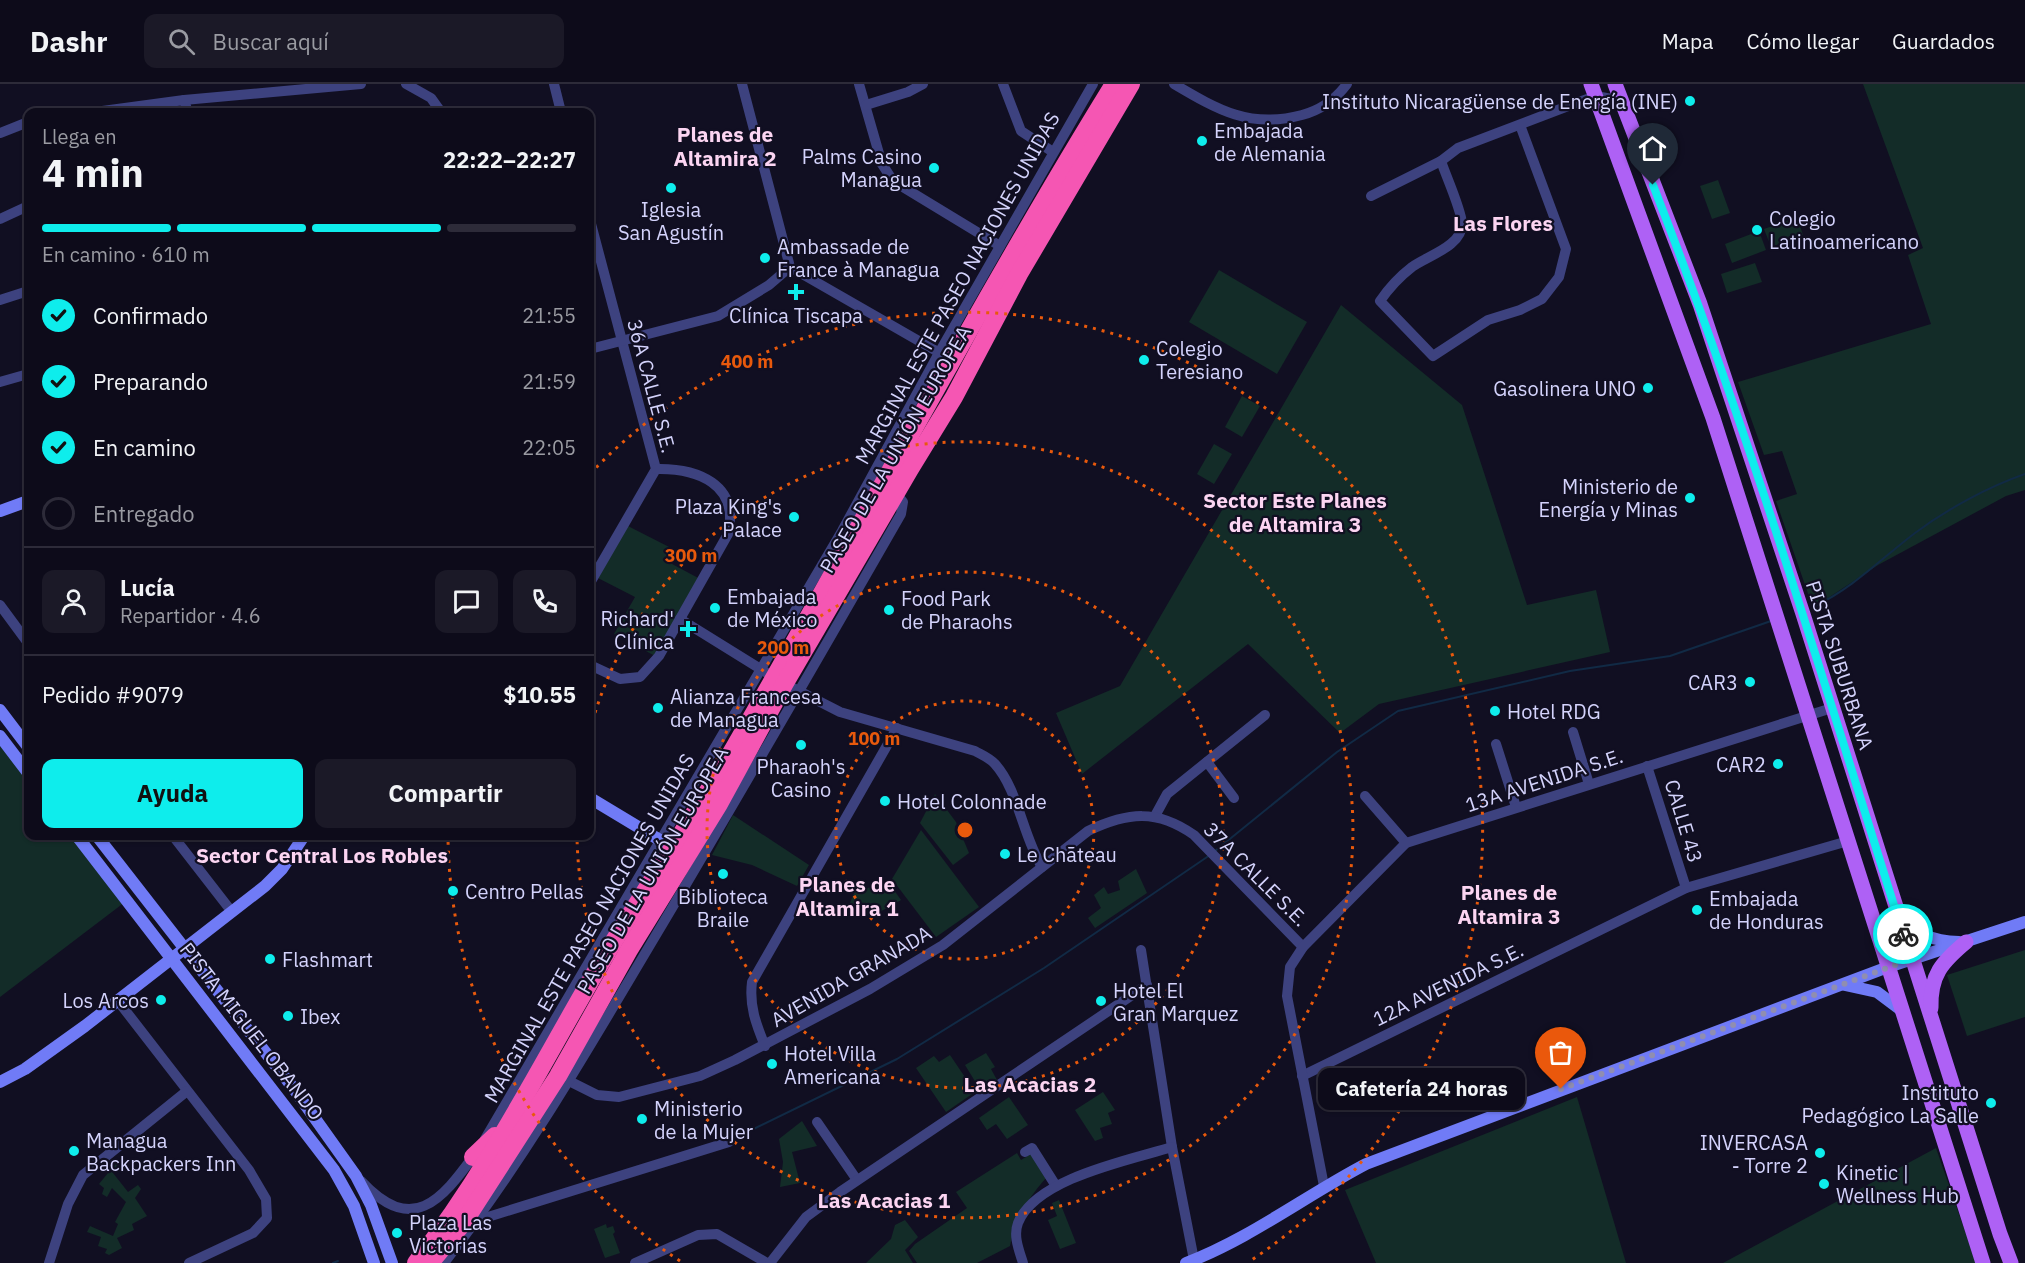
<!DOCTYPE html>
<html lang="es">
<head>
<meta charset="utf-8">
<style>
  :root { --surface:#0d0b1a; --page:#1b1927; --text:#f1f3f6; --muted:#9a9ba2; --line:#2d2b39; --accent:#0eedec }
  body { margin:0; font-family:"IBM Plex Sans",sans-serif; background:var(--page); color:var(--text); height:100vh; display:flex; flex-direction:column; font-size:22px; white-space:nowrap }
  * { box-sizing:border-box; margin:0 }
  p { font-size:20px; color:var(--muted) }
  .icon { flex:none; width:33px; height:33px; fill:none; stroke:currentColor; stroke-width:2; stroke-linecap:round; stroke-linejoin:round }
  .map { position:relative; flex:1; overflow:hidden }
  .sheet { position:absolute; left:24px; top:24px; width:570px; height:732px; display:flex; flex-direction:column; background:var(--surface); border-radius:12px; box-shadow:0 2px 4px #0004,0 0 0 2px var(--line) }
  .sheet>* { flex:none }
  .pin { position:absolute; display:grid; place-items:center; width:51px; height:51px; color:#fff; margin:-62px -26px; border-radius:50% 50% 50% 0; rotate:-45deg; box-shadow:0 0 6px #0007 }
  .pin .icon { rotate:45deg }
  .courier { position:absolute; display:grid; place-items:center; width:60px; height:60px; margin:-30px; border:4px solid #0eedec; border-radius:50%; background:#fff; color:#222; box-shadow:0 2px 8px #0007 }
  .bubble { position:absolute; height:42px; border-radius:12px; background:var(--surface); box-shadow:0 2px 4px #0004,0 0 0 2px var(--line); font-size:20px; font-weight:700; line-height:42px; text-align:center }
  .summary em { font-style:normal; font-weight:700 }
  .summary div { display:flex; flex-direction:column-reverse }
  .summary { display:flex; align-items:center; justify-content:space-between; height:102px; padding:0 18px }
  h1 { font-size:39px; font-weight:700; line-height:45px }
  .bar { display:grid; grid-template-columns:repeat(4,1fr); gap:9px 6px; align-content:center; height:72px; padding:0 18px }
  .bar i { height:8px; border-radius:4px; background:var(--line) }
  .bar .on { background:var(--accent) }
  .bar p { grid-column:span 4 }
  .line { display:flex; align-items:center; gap:15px; padding:0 18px; border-top:2px solid var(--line) }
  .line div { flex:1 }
  .round { display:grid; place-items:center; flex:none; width:63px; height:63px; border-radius:12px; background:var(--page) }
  ol { padding:0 18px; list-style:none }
  li { display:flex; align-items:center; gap:18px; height:66px }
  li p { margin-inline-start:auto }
  li .icon { padding:6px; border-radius:50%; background:var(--accent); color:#111; stroke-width:4 }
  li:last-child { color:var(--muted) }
  li i { width:33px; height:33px; border:3px solid var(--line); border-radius:50% }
  .primary-button { display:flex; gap:12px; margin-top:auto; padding:12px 18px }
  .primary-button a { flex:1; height:69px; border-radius:12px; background:var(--accent); color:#111; font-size:24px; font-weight:700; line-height:69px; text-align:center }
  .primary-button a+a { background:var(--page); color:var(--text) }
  header { display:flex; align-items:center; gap:36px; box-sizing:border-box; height:84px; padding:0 30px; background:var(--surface); border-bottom:2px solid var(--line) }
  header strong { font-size:28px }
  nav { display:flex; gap:33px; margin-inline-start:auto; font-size:21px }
  .search { width:420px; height:54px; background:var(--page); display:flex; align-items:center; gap:15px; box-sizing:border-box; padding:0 21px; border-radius:12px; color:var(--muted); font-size:22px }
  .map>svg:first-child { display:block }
  .green { fill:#132c28 }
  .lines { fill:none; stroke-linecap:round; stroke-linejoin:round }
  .stream { stroke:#112a45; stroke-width:2 }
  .street { stroke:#3d427f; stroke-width:10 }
  .secondary { stroke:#707bf6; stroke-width:12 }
  .primary { stroke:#ae61f5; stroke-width:15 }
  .highway { stroke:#f556b3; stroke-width:18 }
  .done { stroke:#908eb0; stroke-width:6; stroke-dasharray:0 10.8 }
  .route { stroke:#0eedec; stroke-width:8 }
  .ring { fill:none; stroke:#e8590c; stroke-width:3; stroke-dasharray:3 6 }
  .poi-dot { fill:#0eedec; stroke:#110f22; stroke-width:2 }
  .labels { text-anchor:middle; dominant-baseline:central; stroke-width:4.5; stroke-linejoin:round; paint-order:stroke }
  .poi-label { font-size:20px; fill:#d4d3fc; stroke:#110f22; text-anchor:start }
  .street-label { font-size:20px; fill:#d4d3fc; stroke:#110f22 }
  .neighbourhood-label { font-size:21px; font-weight:bold; fill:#fcd5f2; stroke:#110f22 }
  .centre { fill:#e8590c; stroke:#110f22; stroke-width:3 }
  .ring-label { font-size:18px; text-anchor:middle; font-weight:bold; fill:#e8590c; stroke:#110f22; stroke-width:4.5; stroke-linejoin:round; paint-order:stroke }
</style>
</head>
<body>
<header>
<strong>Dashr</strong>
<div class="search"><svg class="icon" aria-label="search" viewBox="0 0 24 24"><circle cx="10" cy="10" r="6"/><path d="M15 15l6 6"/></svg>Buscar aquí</div>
<nav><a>Mapa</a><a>Cómo llegar</a><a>Guardados</a></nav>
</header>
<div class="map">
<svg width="2025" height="1179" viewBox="0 0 2025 1179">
  <rect width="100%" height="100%" fill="#110f22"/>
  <g class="green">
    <polygon points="1863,0 2025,0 2025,406 2006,412 1878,481 1813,524 1776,417 1797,410 1782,367 1764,371 1738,298 1931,240 1908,171 1923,164"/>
    <polygon points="1718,96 1730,129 1712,135 1700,102"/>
    <polygon points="1797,133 1803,151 1771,163 1764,145"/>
    <polygon points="1759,147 1766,166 1732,179 1725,160"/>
    <polygon points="1755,179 1762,198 1727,209 1721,190"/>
    <polygon points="1219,186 1307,238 1277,290 1189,238"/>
    <polygon points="1341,221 1462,321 1527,521 1596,506 1610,568 1379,620 1340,649 1248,560 1082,690 1056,629 1120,602"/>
    <polygon points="1242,312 1260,322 1242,353 1225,343"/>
    <polygon points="1214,360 1232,370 1214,400 1197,390"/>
    <polygon points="624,440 677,467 672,480 702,496 657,573 614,550 635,513 594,492"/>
    <polygon points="0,655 28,692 28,752 74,752 125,818 0,913"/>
    <polygon points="935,710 956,738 969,769 953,781 920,739"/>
    <polygon points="733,731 809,781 797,802 752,781 712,771"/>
    <polygon points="921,746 979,823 936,853 892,795"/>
    <polygon points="1136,785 1147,809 1095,844 1088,834 1101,824 1094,811 1104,803 1108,810 1120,806 1118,797"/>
    <polygon points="889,799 901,816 871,833 849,821 855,807"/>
    <polygon points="2025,866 2025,933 1967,952 1947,891"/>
    <polygon points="986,969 995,983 991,985 997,996 981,1007 965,981"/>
    <polygon points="950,971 975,1008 946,1028 916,984 934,972 939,978"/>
    <polygon points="1103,1008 1115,1026 1108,1029 1112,1040 1100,1044 1103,1054 1095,1057 1075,1026"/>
    <polygon points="1009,1013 1028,1041 1007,1055 996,1040 987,1046 979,1034"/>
    <polygon points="1577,1013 1626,1179 1376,1179 1345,1106"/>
    <polygon points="802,1037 817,1062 792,1068 800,1099 780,1103 783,1078 779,1055"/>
    <polygon points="1936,1064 1976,1179 1723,1179"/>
    <path d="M1017,1069L1021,1076L1031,1070L1046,1094C1028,1114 1015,1136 1010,1162L977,1179H917L909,1167L915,1160L967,1124L956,1108Z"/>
    <polygon points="113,1079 114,1082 117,1079 120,1083 113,1089 128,1108 138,1101 141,1105 135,1114 147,1132 132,1140 134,1146 117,1154 122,1164 109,1171 105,1169 107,1165 98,1162 101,1153 87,1148 90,1142 113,1152 118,1140 115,1138 126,1118 112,1104 107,1113 102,1110 104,1104 99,1100 108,1089 105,1085"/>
    <polygon points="1059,1116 1076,1159 1060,1165 1048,1136 1057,1132 1052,1119"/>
    <polygon points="905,1136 918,1153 905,1166 913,1179 866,1179 891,1155 895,1141"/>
    <polygon points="606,1140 607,1144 613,1142 615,1148 613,1150 620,1169 605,1174 594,1145"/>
  </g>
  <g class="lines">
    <g class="stream">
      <path d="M1815,522C1853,504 1882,474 1915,449C1947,425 1988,403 2025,390"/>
      <polyline points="1215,767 1337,668 1398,627 1570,587 1670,572 1771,537"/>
      <polyline points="737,1053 897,975 1044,884 1210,771"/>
      <polyline points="333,1179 338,1177"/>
    </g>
    <g class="street">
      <polyline points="406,0 431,14 441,28"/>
      <polyline points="554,0 561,28"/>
      <polyline points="742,0 790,183 945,272"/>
      <polyline points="859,0 882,80 893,97 1000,162"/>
      <polyline points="1003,0 1021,47 1053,68"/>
      <path d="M1174,0C1218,26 1250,45 1302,31C1321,26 1335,16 1347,0"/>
      <polyline points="184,16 188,28"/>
      <polyline points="866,21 908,8 923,0"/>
      <polyline points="95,28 184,16 361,0"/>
      <polyline points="0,49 28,38"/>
      <path d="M1441,77C1446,92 1461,125 1462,139C1463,162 1427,172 1412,183C1399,193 1389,204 1380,217L1433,272L1488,236L1520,226L1542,215L1559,193L1566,165L1520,41"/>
      <polyline points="1371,112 1441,77 1458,64 1576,19 1596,12 1622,17"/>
      <polyline points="0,135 28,122"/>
      <polyline points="590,136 656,385 590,499"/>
      <polyline points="0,216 28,207"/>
      <polyline points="590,265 718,232 769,201 790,183"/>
      <polyline points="0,298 28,290"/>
      <polyline points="0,521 28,559"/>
      <polyline points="680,535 767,589"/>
      <path d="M590,581L620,595L640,593L659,572L728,450C740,400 697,384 656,385"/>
      <path d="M793,604L840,628L975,667C982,671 990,674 995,680C1018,705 1023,753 1042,783"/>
      <polyline points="1573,648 1589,700"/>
      <polyline points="1496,660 1516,723"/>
      <polyline points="1207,678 1234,714"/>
      <polyline points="1647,682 1686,804"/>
      <polyline points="1365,712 1406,759"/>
      <polyline points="1155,732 1167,710 1265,631"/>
      <polyline points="173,752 232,828"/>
      <polyline points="1141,866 1172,1063 1194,1176"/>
      <polyline points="118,917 249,1086 266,1115 267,1134 253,1149 189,1179"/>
      <path d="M765,962C756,940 749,922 752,898L897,644"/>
      <polyline points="1302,992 1686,804 1848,757"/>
      <path d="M565,995L597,1011L619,1013L700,992L735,976L870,905L943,861L1088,747C1128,728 1157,725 1194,751L1303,863"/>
      <polyline points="817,1038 857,1096"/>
      <polyline points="485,1055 842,447 939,269 1093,0"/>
      <polyline points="1025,1068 1032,1064 1056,1102"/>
      <path d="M361,1097C412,1152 441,1117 475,1070"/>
      <polyline points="1324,1102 1287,912 1290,883 1303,863 1406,759 1832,624"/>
      <polyline points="475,1137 729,1058"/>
      <polyline points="49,1179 68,1120 83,1091 187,1007"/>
      <path d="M444,1179C523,1078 587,967 653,856C737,715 819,573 901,430L903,418L894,407"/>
      <polyline points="635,1179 698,1151 717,1150 767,1179"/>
      <polyline points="770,1179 806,1133 840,1108 1147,901"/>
      <path d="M1023,1179C1019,1166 1013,1152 1018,1139C1036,1094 1130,1076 1172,1063"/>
    </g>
    <g class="secondary">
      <polyline points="0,427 28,417"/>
      <polyline points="0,626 28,663"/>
      <polyline points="0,652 28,689"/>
      <polyline points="590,714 678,767"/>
      <polyline points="77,752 334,1086 354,1122 374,1179"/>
      <polyline points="97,752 294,1005 356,1092 371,1121 392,1179"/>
      <path d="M1900,829C1914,851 1934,857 1959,858"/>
      <polyline points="1845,901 1877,908 1901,926"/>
      <polyline points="0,998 25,985 85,942 265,802 282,785 304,752"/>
      <path d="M1186,1179C1251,1154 1305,1112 1366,1080L1888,883L2025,838"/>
    </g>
    <g class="primary">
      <polyline points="1591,0 1713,334 1983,1179"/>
      <polyline points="1615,0 1700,220 1803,530 2000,1150 2011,1179"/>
      <path d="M1931,924C1930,891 1942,878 1966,858"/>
    </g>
    <g class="highway">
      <polyline points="473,1073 495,1052"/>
      <path d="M416,1179C495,1078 548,966 614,857C654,792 696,729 734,664C862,443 980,217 1114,0"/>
      <polyline points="430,1179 464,1138 558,992 629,866 719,720 785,599 910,385 954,313 1019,190 1131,0"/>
    </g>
  </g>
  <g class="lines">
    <polyline class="done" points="1561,1005 1911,875 1903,850"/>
    <path class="route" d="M1653,101C1749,346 1824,599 1903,850"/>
  </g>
  <g class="ring">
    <circle cx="965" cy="746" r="129"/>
    <circle cx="965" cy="746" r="258"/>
    <path d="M590 646A388 388 0 1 1 577 753"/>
    <path d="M680 1177A517 517 0 0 1 448 755M590 390A517 517 0 1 1 1250 1177"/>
  </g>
  <g class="poi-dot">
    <circle cx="1690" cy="17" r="6"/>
    <circle cx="1202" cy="57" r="6"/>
    <circle cx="934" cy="84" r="6"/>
    <circle cx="671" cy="104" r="6"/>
    <circle cx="1757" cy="146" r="6"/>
    <circle cx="765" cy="174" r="6"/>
    <path d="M793 199h6v6h6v6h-6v6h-6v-6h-6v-6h6z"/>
    <circle cx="1144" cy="276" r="6"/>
    <circle cx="1648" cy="304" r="6"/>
    <circle cx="1690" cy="414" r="6"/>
    <circle cx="794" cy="433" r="6"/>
    <circle cx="715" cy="524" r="6"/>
    <circle cx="889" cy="526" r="6"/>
    <path d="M685 536h6v6h6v6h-6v6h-6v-6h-6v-6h6z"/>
    <circle cx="1750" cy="598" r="6"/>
    <circle cx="658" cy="624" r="6"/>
    <circle cx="1495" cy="627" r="6"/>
    <circle cx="801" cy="661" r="6"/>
    <circle cx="1778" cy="680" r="6"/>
    <circle cx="885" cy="717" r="6"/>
    <circle cx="1005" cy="770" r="6"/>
    <circle cx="723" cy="790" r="6"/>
    <circle cx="453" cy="807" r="6"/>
    <circle cx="1697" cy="826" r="6"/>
    <circle cx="270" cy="875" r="6"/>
    <circle cx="161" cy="916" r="6"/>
    <circle cx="1101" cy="917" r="6"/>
    <circle cx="288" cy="932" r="6"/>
    <circle cx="772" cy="980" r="6"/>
    <circle cx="1991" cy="1019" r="6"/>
    <circle cx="642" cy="1035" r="6"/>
    <circle cx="74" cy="1067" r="6"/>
    <circle cx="1820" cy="1069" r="6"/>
    <circle cx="1824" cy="1100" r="6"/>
    <circle cx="397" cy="1149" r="6"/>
  </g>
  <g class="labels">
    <g class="poi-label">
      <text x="1678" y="17" text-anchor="end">Instituto Nicaragüense de Energía (INE)</text>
      <text x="1214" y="46">Embajada<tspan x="1214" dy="23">de Alemania</tspan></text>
      <text x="922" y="72" text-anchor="end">Palms Casino<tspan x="922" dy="23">Managua</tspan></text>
      <text x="671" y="125" text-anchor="middle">Iglesia<tspan x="671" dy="23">San Agustín</tspan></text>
      <text x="1769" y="134">Colegio<tspan x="1769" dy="23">Latinoamericano</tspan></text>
      <text x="777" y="162">Ambassade de<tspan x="777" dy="23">France à Managua</tspan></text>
      <text x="796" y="231" text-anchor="middle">Clínica Tiscapa</text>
      <text x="1156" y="264">Colegio<tspan x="1156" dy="23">Teresiano</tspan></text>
      <text x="1636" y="304" text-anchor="end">Gasolinera UNO</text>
      <text x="1678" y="402" text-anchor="end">Ministerio de<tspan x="1678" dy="23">Energía y Minas</tspan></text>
      <text x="782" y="422" text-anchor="end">Plaza King's<tspan x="782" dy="23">Palace</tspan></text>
      <text x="727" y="512">Embajada<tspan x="727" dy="23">de México</tspan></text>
      <text x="901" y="514">Food Park<tspan x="901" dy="23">de Pharaohs</tspan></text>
      <text x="674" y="534" text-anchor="end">Richard'<tspan x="674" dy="23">Clínica</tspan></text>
      <text x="1738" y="598" text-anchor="end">CAR3</text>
      <text x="670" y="612">Alianza Francesa<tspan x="670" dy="23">de Managua</tspan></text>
      <text x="1507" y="627">Hotel RDG</text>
      <text x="1766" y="680" text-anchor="end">CAR2</text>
      <text x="801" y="682" text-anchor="middle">Pharaoh's<tspan x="801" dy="23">Casino</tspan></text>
      <text x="897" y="717">Hotel Colonnade</text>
      <text x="1017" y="770">Le Chãteau</text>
      <text x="465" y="807">Centro Pellas</text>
      <text x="723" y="812" text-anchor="middle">Biblioteca<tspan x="723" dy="23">Braile</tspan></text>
      <text x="1709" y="814">Embajada<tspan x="1709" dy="23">de Honduras</tspan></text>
      <text x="282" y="875">Flashmart</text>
      <text x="1113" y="906">Hotel El<tspan x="1113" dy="23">Gran Marquez</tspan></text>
      <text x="149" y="916" text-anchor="end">Los Arcos</text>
      <text x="300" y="932">Ibex</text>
      <text x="784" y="969">Hotel Villa<tspan x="784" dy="23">Americana</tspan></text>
      <text x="1979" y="1008" text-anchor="end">Instituto<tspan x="1979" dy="23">Pedagógico La Salle</tspan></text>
      <text x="654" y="1024">Ministerio<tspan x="654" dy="23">de la Mujer</tspan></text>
      <text x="86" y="1056">Managua<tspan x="86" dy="23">Backpackers Inn</tspan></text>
      <text x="1808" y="1058" text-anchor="end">INVERCASA<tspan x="1808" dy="23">- Torre 2</tspan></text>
      <text x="1836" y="1088">Kinetic |<tspan x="1836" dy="23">Wellness Hub</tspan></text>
      <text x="409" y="1138">Plaza Las<tspan x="409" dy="23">Victorias</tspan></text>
    </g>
    <g class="street-label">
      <text transform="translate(957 204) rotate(-61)">MARGINAL ESTE PASEO NACIONES UNIDAS</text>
      <text transform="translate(652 302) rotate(75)">36A CALLE S.E.</text>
      <text transform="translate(895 365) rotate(-60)">PASEO DE LA UNIÓN EUROPEA</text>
      <text transform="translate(1840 581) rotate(72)">PISTA SUBURBANA</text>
      <text transform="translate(1544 696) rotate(-18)">13A AVENIDA S.E.</text>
      <text transform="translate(1684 737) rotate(73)">CALLE 43</text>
      <text transform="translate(652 786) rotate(-60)">PASEO DE LA UNIÓN EUROPEA</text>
      <text transform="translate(1256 790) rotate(45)">37A CALLE S.E.</text>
      <text transform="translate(589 844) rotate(-60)">MARGINAL ESTE PASEO NACIONES UNIDAS</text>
      <text transform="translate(851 892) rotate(-30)">AVENIDA GRANADA</text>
      <text transform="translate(1448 900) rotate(-26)">12A AVENIDA S.E.</text>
      <text transform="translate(252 947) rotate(52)">PISTA MIGUEL OBANDO</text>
    </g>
    <g class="neighbourhood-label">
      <text x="725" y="50">Planes de<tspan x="725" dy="24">Altamira 2</tspan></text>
      <text x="1503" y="139">Las Flores</text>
      <text x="1295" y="416">Sector Este Planes<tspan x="1295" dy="24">de Altamira 3</tspan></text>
      <text x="322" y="771">Sector Central Los Robles</text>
      <text x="847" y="800">Planes de<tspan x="847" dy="24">Altamira 1</tspan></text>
      <text x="1509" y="808">Planes de<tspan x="1509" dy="24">Altamira 3</tspan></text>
      <text x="1030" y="1000">Las Acacias 2</text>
      <text x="884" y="1116">Las Acacias 1</text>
    </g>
  </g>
  <circle cx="965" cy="746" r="9" class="centre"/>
  <g class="ring-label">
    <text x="747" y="284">400 m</text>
    <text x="691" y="478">300 m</text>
    <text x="783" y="570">200 m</text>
    <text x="874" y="661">100 m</text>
  </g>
</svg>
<div class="pin" style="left:1561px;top:1005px;background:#ea580c"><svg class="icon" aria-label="bag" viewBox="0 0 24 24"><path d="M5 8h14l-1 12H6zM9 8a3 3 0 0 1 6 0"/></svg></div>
<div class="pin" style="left:1653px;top:101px;background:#1f2937"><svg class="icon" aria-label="home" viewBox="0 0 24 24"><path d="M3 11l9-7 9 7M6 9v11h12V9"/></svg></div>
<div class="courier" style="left:1903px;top:850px"><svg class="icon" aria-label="bike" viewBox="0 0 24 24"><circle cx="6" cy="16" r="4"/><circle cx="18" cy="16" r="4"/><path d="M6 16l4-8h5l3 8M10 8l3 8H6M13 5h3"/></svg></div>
<div class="bubble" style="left:1318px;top:984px;width:207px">Cafetería 24 horas</div>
<section class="sheet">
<div class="summary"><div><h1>4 min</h1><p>Llega en</p></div><em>22:22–22:27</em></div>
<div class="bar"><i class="on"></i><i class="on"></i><i class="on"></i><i></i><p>En camino · 610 m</p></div>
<ol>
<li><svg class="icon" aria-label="check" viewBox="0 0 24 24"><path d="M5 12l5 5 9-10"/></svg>Confirmado<p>21:55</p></li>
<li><svg class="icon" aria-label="check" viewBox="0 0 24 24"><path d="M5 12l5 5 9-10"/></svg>Preparando<p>21:59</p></li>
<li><svg class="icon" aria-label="check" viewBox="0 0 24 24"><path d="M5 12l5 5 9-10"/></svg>En camino<p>22:05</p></li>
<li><i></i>Entregado</li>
</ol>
<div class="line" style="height:108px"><a class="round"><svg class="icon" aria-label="person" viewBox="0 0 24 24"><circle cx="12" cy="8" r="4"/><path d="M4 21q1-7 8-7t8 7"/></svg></a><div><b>Lucía</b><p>Repartidor · 4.6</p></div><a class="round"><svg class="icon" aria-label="chat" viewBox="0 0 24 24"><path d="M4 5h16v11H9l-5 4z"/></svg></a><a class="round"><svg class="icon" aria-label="phone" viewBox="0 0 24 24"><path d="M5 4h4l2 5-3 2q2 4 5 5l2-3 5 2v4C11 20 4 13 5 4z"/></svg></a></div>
<div class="line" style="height:78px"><div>Pedido #9079</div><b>$10.55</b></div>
<div class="primary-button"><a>Ayuda</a><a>Compartir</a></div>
</section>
</div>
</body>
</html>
